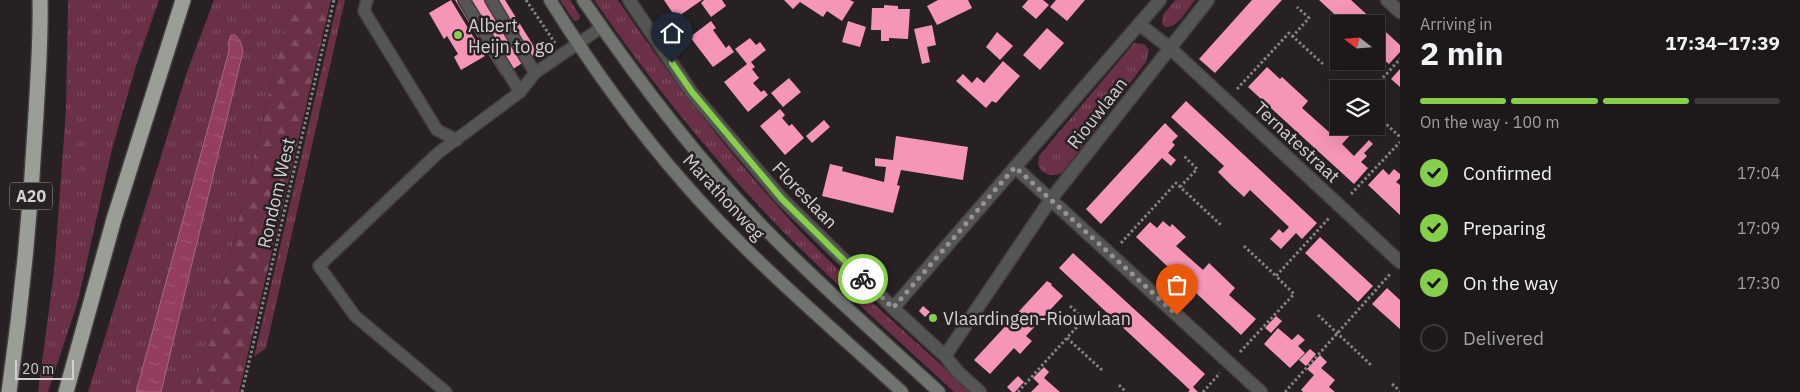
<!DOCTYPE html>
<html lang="en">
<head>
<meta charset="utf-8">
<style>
  :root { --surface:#1d191a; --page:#2a2627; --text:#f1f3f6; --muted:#a0a0a2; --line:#3b3839; --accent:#87cf4a }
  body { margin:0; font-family:"IBM Plex Sans",sans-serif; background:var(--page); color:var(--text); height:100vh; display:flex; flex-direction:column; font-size:19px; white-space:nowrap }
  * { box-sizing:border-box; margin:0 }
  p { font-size:16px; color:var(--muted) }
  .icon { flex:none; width:28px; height:28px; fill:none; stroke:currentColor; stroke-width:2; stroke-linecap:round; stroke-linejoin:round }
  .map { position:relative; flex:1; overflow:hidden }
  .side { display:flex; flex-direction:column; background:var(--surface); width:400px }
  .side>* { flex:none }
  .needle { width:32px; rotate:287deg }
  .tools { position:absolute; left:1330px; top:15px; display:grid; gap:10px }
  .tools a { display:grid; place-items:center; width:55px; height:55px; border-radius:0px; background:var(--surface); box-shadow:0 5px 20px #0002,0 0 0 1px var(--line); font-size:25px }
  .scale { position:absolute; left:15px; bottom:12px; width:59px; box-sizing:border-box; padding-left:5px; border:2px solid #d4d0d1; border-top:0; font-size:14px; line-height:18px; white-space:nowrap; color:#d4d0d1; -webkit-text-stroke:4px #272123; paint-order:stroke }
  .pin { position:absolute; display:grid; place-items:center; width:42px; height:42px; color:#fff; margin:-51px -21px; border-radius:50% 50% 50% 0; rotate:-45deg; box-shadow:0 0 5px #0007 }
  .pin .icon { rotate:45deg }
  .courier { position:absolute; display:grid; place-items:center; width:50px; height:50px; margin:-25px; border:4px solid #87cf4a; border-radius:50%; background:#fff; color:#222; box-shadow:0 1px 6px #0007 }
  .headline em { font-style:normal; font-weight:700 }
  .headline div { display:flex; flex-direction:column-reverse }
  .headline { display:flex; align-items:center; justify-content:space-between; height:85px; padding:0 20px }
  h1 { font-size:32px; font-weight:700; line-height:38px }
  .bar { display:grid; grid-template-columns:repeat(4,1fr); gap:8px 5px; align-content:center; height:60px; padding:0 20px }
  .bar i { height:6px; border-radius:4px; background:var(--line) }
  .bar .current { background:var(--accent) }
  .bar p { grid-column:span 4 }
  ol { padding:0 20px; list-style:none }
  li { display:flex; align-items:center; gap:15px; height:55px }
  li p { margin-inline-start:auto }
  li .icon { padding:5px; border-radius:50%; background:var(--accent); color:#111; stroke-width:4 }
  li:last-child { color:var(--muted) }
  li i { width:28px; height:28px; border:2px solid var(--line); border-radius:50% }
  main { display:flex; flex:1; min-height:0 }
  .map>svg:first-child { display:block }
  .grass { fill:url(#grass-tufts) }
  .forest { fill:url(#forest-firs) }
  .water { fill:url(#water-ripples); stroke:#a76983 }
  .building { fill:#f595b8 }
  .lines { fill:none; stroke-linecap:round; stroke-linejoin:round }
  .lane-casing { stroke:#433d3f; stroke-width:14 }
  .street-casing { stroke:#433d3f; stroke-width:15 }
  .secondary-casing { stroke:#433d3f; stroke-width:15 }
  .highway-casing { stroke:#433d3f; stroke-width:18 }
  .path { stroke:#868182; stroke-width:3; stroke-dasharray:2.5 2.5; stroke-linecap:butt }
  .lane { stroke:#555654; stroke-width:11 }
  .street { stroke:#555654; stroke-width:12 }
  .secondary { stroke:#71736f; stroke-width:12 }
  .highway { stroke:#9a9e97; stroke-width:15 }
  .done { stroke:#979394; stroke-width:5; stroke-dasharray:0 9 }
  .route { stroke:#87cf4a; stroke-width:6 }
  .poi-dot { fill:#87cf4a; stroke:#272123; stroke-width:2 }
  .labels { text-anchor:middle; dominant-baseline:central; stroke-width:5; stroke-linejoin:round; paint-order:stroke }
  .shield { fill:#272123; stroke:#a09c9d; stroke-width:1 }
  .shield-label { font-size:16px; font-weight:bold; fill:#d4d0d1 }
  .poi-label { font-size:18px; fill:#d4d0d1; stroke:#272123; text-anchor:start }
  .street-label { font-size:18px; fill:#d4d0d1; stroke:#272123 }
</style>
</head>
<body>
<main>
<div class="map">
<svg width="1400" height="392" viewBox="0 0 1400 392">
  <defs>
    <pattern id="grass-tufts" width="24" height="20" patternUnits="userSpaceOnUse" patternTransform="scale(1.25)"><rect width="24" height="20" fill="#6a3047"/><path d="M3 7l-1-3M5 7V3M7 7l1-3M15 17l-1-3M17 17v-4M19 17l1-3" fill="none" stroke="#7e4d60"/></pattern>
    <pattern id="forest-firs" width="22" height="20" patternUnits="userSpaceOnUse" patternTransform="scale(1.25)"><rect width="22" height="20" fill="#6a3047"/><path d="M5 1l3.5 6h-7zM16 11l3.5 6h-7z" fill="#7e4d60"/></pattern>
    <pattern id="water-ripples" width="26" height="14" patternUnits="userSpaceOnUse" patternTransform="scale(1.25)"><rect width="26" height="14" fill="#943d61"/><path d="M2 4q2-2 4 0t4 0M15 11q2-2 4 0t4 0" fill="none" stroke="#a25877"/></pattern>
  </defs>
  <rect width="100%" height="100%" fill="#272123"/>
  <g class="grass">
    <polygon points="68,0 159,0 136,66 112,149 78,301 48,392 38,392 54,272 66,110"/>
    <polygon points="214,0 291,0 227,269 194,392 161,392 243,51 229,41 229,51 136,392 88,392 187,72"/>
    <polygon points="338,0 345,0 266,348 254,357"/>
    <polygon points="560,0 570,0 580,16 579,20 574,21"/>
    <path d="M594,0H618C673,82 733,159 800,231C854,288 913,339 971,392H954C893,335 830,280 772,220C707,152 648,78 594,0Z"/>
    <path d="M1175,0H1195C1187,10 1178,28 1165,27L1162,24L1163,15Z"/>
    <path d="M1134,43L1144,44L1149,50L1146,62L1062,173C1051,177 1044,176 1038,165L1039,156Z"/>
  </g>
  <polygon class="forest" points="291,0 331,0 239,392 194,392 227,269"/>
  <polygon class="water" points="231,35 235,35 240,41 243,51 161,392 136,392 229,51 229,41"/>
  <g class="building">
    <polygon points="451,0 485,56 461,70 454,57 458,54 447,36 444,39 429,13"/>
    <polygon points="455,0 505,0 538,53 502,76"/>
    <polygon points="664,0 702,0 676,18"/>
    <polygon points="704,0 722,0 726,6 711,17 701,3"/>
    <polygon points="784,0 850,0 854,2 842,21 827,11 823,17 800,2 793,9"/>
    <polygon points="938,0 968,0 972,8 937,25 927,6"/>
    <polygon points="1028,0 1043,0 1049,5 1036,19 1022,7"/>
    <polygon points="1056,0 1085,0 1067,21 1050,7"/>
    <polygon points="1252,0 1282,0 1215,73 1199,59"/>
    <polygon points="1319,0 1351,0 1400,45 1400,52 1389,64 1376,53 1376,24 1345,24"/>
    <polygon points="884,5 898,6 898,9 910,9 908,39 889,38 889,41 881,41 881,30 871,30 872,8 884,8"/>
    <polygon points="711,21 716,28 713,30 726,48 729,45 734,52 713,67 690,37"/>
    <polygon points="848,21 866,27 860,47 842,42"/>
    <polygon points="932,25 936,45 927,47 930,62 922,64 914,29"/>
    <polygon points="1047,28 1064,43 1040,70 1023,55"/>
    <polygon points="997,32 1013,46 1000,60 986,47"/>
    <polygon points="750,38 756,45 760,42 766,50 751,62 755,67 752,69 759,78 753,83 761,92 764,90 768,95 748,112 724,82 747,64 735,49"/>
    <polygon points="1003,61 1020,76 996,103 992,101 986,108 956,81 963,74 972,83 977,77 984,83"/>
    <polygon points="1267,67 1280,79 1282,77 1308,101 1302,108 1329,132 1339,121 1339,126 1349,126 1354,131 1342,144 1354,156 1369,140 1373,144 1364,153 1367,156 1361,162 1368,168 1354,184 1248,87"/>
    <polygon points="1400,69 1400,87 1391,79"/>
    <polygon points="789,78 801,92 783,107 771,93"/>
    <polygon points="1186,101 1317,223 1302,239 1296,233 1281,249 1270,239 1279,229 1283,233 1289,227 1250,190 1244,197 1231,185 1218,172 1224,166 1171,117"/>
    <polygon points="780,109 785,115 782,118 789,126 792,124 804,138 785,155 760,126"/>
    <polygon points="824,120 830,127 812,143 806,136"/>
    <polygon points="1165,123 1178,136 1172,142 1175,145 1168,153 1176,160 1171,166 1162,158 1101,224 1086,209"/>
    <polygon points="896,136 968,147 963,180 901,170 897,185 900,186 893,213 822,196 830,164 843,167 842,171 884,182 886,167 875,166 875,158 893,160"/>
    <polygon points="1383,169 1389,175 1394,169 1400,174 1400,178 1396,182 1400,185 1400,215 1368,185"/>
    <polygon points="1163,221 1170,227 1172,224 1186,237 1176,246 1203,270 1209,263 1235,288 1229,295 1256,319 1241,335 1136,237 1150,222 1157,228"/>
    <polygon points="1320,237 1373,286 1358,302 1305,253"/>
    <polygon points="1073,253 1205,374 1193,387 1198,392 1188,392 1190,390 1059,268"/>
    <polygon points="1047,281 1052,284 1051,285 1063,296 1026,336 1032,341 1020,354 1014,348 990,374 974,360"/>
    <polygon points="1387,288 1400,300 1400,329 1372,304"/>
    <polygon points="923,306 930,312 925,317 919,311"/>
    <polygon points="933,313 938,317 932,323 928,319"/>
    <polygon points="1276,316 1282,321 1271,333 1265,328"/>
    <polygon points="1278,328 1292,340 1298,334 1305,340 1298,346 1305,353 1290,368 1264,344"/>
    <polygon points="1310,349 1316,354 1306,366 1299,360"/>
    <polygon points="1320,355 1327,362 1321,368 1335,380 1329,387 1335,392 1303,392 1301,390 1314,375 1307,369"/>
    <polygon points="1044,367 1049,372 1044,378 1060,392 1031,392 1039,384 1033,378"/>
    <polygon points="1018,376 1024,382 1015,392 1012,392 1007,387"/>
  </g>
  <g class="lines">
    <defs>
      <g id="lane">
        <polyline points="367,0 364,11 437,130 457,140"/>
        <polyline points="464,0 520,92"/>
        <polyline points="491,0 535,73"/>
        <polyline points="446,392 355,316 319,266 438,153 520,92 535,73 602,27"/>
      </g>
      <g id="street">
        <polyline points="629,0 692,93 782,199 893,308 945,356 958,372 980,392"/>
        <polyline points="1387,0 1400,12"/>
        <polyline points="1139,24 1170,48 1400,262"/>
        <polyline points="1015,167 1261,392"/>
        <polyline points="893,308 1160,0"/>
        <polyline points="945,356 1051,199 1208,0"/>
      </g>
      <g id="secondary">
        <path d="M550,0C590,64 634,126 684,183C750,259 828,324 902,392"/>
        <path d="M583,0C639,82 700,163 770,234C824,289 883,340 939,392"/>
      </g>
      <g id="highway">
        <path d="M9,392C22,300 31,207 36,114C38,76 41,38 40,0"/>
        <polyline points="66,392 114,219 183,0"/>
      </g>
    </defs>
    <use href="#lane" class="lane-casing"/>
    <use href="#street" class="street-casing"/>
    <use href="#secondary" class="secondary-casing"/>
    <use href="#highway" class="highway-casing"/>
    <g class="path">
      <polyline points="526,0 555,43"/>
      <polyline points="1292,37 1309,18 1297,7"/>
      <polyline points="1342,84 1348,89"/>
      <polyline points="1237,89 1289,33 1323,64"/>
      <polyline points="1373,89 1400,59"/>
      <polyline points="1383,121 1400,137"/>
      <polyline points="1180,187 1197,169 1183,155"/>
      <polyline points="1351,194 1400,142"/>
      <polyline points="1121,243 1176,183 1222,226"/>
      <polyline points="1244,246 1276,276"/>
      <polyline points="1318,315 1371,365"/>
      <polyline points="1067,338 1103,371"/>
      <polyline points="1240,352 1294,294 1276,276 1330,217"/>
      <polyline points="1392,384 1400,391"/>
      <polyline points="1119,385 1126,392"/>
      <polyline points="242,392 334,0"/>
      <polyline points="1018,392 1084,319 1070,306"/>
      <polyline points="1203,392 1220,373"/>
      <polyline points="1285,392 1391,273"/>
    </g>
    <use href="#lane" class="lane"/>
    <use href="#street" class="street"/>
    <use href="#secondary" class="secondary"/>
    <use href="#highway" class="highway"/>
  </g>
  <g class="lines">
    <polyline class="done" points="863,279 893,308 1015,167 1177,315"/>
    <polyline class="route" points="672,63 692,92 782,199 863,279"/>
  </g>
  <g class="poi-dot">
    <circle cx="458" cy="35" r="5"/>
    <circle cx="933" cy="318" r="5"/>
  </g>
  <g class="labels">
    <rect class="shield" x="10" y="182.5" width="42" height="27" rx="4"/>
    <g class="shield-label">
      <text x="31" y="196">A20</text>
    </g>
    <g class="poi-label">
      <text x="468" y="25">Albert<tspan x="468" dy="21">Heijn to go</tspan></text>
      <text x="943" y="318">Vlaardingen-Riouwlaan</text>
    </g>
    <g class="street-label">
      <text transform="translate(1097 113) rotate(-52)">Riouwlaan</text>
      <text transform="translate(1297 142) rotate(43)">Ternatestraat</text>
      <text transform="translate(276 193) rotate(-77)">Rondom West</text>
      <text transform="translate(805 195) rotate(46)">Floreslaan</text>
      <text transform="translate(724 197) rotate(47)">Marathonweg</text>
    </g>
  </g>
</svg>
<div class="tools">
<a><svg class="needle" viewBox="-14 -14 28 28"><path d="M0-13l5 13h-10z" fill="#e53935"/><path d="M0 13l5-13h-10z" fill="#a0a0a2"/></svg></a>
<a><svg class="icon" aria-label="layers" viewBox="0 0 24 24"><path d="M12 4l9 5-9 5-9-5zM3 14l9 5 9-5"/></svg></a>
</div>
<div class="scale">20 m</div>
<div class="pin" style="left:1177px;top:315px;background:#ea580c"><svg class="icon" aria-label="bag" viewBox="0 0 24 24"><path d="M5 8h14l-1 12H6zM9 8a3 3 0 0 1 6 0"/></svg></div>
<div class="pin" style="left:672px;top:63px;background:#1f2937"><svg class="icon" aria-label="home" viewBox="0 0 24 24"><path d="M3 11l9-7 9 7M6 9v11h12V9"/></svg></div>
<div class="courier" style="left:863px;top:279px"><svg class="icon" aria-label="bike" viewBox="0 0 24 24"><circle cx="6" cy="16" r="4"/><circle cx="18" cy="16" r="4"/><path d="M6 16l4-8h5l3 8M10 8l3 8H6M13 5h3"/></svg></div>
</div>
<section class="side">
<div class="headline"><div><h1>2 min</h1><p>Arriving in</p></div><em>17:34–17:39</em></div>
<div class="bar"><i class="current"></i><i class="current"></i><i class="current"></i><i></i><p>On the way · 100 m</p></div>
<ol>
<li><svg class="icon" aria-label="check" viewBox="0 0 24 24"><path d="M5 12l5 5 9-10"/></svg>Confirmed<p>17:04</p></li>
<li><svg class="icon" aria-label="check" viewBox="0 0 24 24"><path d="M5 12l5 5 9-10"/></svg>Preparing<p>17:09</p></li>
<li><svg class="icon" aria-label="check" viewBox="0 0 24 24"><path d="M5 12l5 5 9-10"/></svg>On the way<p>17:30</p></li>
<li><i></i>Delivered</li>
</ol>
</section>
</main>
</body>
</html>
